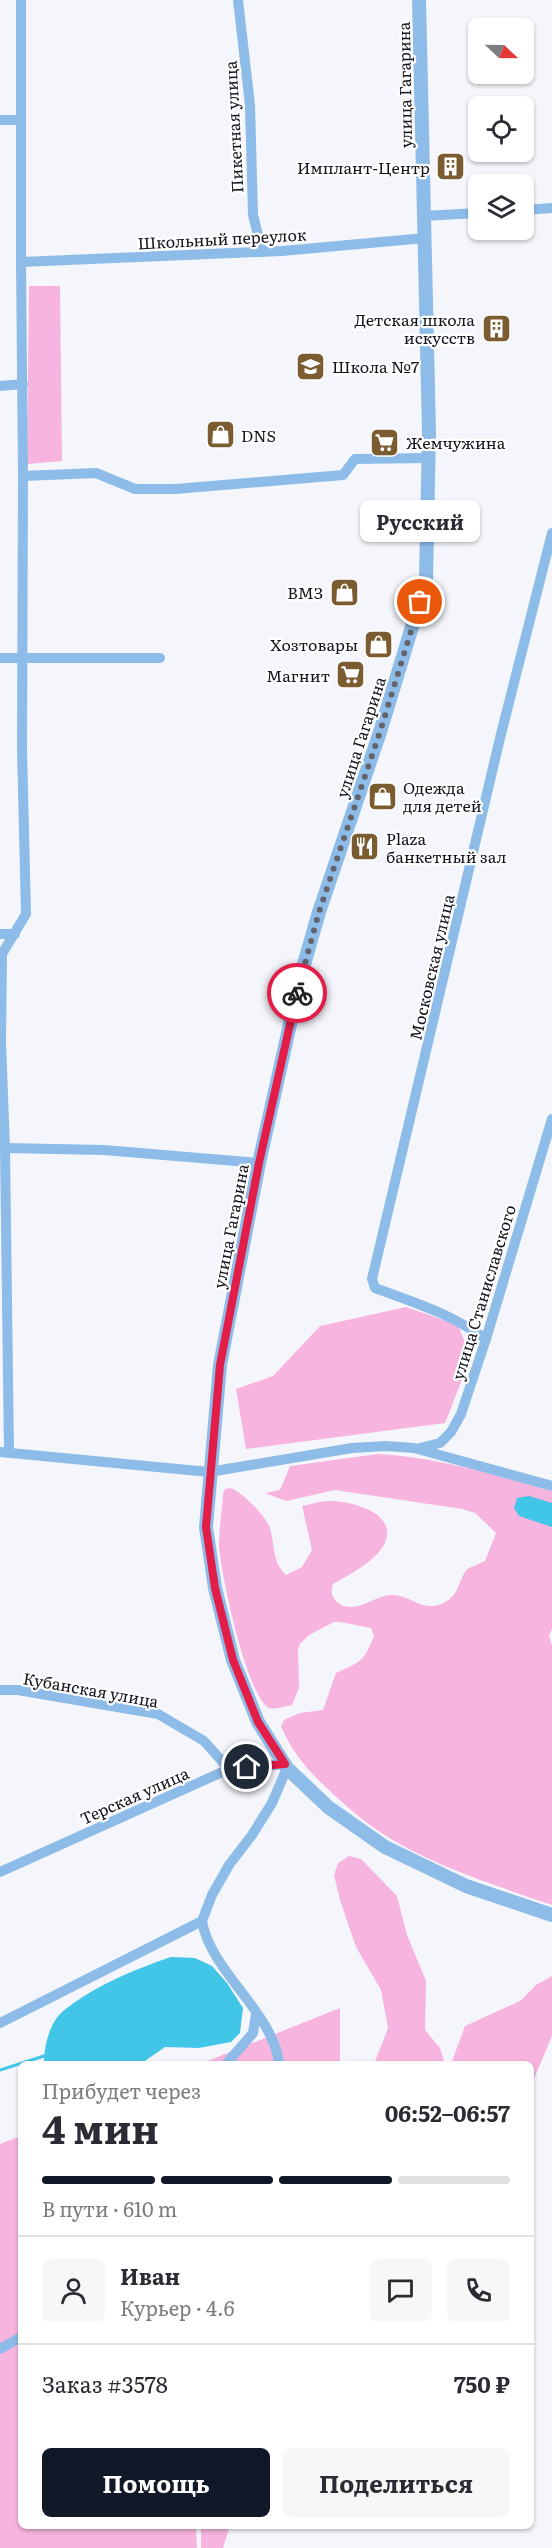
<!DOCTYPE html>
<html lang="ru">
<head>
<meta charset="utf-8">
<style>
  :root { --surface:#fff; --page:#f7f7f7; --text:#2b2b33; --muted:#7c7c81; --line:#e1e1e2; --accent:#111827 }
  body { margin:0; font-family:Literata,serif; background:var(--page); color:var(--text); height:100vh; display:flex; flex-direction:column; font-size:22px; white-space:nowrap }
  * { box-sizing:border-box; margin:0 }
  p { font-size:20px; color:var(--muted) }
  .icon { flex:none; width:33px; height:33px; fill:none; stroke:currentColor; stroke-width:2; stroke-linecap:round; stroke-linejoin:round }
  .map { position:relative; flex:1; overflow:hidden }
  .details { position:absolute; left:18px; top:2061px; width:516px; height:468px; display:flex; flex-direction:column; background:var(--surface); border-radius:9px; box-shadow:0 2px 4px #0004 }
  .details>* { flex:none }
  .needle { width:39px; rotate:112deg }
  .buttons { position:absolute; left:468px; top:18px; display:grid; gap:12px }
  .buttons a { display:grid; place-items:center; width:66px; height:66px; border-radius:9px; background:var(--surface); box-shadow:0 2px 4px #0004; font-size:30px }
  .pin { position:absolute; display:grid; place-items:center; width:51px; height:51px; color:#fff; margin:-26px; border:3px solid #fff; border-radius:50%; box-shadow:0 2px 6px #0007 }
  .courier { position:absolute; display:grid; place-items:center; width:60px; height:60px; margin:-30px; border:4px solid #e11d48; border-radius:50%; background:#fff; color:#222; box-shadow:0 2px 8px #0007 }
  .bubble { position:absolute; height:42px; border-radius:9px; background:var(--surface); box-shadow:0 2px 4px #0004; font-size:20px; font-weight:700; line-height:42px; text-align:center }
  .headline em { font-style:normal; font-weight:700 }
  .headline div { display:flex; flex-direction:column-reverse }
  .headline { display:flex; align-items:center; justify-content:space-between; height:102px; padding:0 24px }
  h1 { font-size:39px; font-weight:700; line-height:45px }
  .bar { display:grid; grid-template-columns:repeat(4,1fr); gap:9px 6px; align-content:center; height:72px; padding:0 24px }
  .bar i { height:8px; border-radius:4px; background:var(--line) }
  .bar .active { background:var(--accent) }
  .bar p { grid-column:span 4 }
  .line { display:flex; align-items:center; gap:15px; padding:0 24px; border-top:2px solid var(--line) }
  .line div { flex:1 }
  .round { display:grid; place-items:center; flex:none; width:63px; height:63px; border-radius:9px; background:var(--page) }
  .cta { display:flex; gap:12px; margin-top:auto; padding:12px 24px }
  .cta a { flex:1; height:69px; border-radius:9px; background:var(--accent); color:#fff; font-size:24px; font-weight:700; line-height:69px; text-align:center }
  .cta a+a { background:var(--page); color:var(--text) }
  .map>svg:first-child { display:block }
  .green { fill:#f7b4df }
  .water { fill:#42c6e7 }
  .lines { fill:none; stroke-linecap:round; stroke-linejoin:round }
  .stream { stroke:#42c6e7; stroke-width:3 }
  .minor { stroke:#8ebce9; stroke-width:10 }
  .tertiary { stroke:#8ebce9; stroke-width:14 }
  .done { stroke:#62636b; stroke-width:6; stroke-dasharray:0 10.8 }
  .route { stroke:#e11d48; stroke-width:8 }
  .labels { text-anchor:middle; dominant-baseline:central; stroke-width:4.5; stroke-linejoin:round; paint-order:stroke }
  .street-label { font-size:16px; fill:#13141d; stroke:#fff }
  .poi-label { font-size:16px; fill:#13141d; stroke:#fff; text-anchor:end }
</style>
</head>
<body>
<div class="map">
<svg width="552" height="2548" viewBox="0 0 552 2548">
  <rect width="100%" height="100%" fill="#f5f6fc"/>
  <g class="green">
    <polygon points="29,286 60,286 62,461 27,464"/>
    <polygon points="406,1307 458,1325 471,1357 445,1423 246,1449 236,1389 273,1376 320,1326"/>
    <path d="M378,1454C438,1457 494,1475 552,1491V1629L549,1636L552,1645V1905C497,1886 433,1866 383,1834C364,1822 347,1807 330,1791C309,1772 292,1753 281,1726L284,1720L300,1713L323,1710L336,1673C361,1661 363,1663 374,1636L371,1628L340,1622H334L309,1635L300,1644L298,1650L299,1688L292,1705C285,1706 275,1710 269,1708C247,1697 220,1571 219,1545C219,1528 222,1511 223,1494L225,1489L231,1488C243,1493 266,1516 270,1528C275,1545 272,1562 286,1575L302,1567L312,1550L302,1506C311,1504 321,1501 330,1501C349,1501 395,1511 386,1540C379,1560 350,1574 333,1584C331,1590 331,1596 336,1601C354,1618 374,1594 393,1595C412,1596 425,1614 445,1602C460,1594 458,1581 467,1569L485,1561L496,1533L475,1513L462,1509L335,1490L286,1501L265,1493L280,1490L290,1466Z"/>
    <polygon points="349,1856 361,1859 397,1896 407,1935 426,1981 425,2030 440,2048 444,2061 441,2064 374,2064 388,2028 381,1990 356,1947 340,1900 334,1875 338,1863"/>
    <polygon points="552,1976 552,2036 531,2086 531,2064 451,2064 465,2026 520,2001 536,1985"/>
    <polygon points="340,2008 340,2064 200,2064"/>
    <polygon points="21,2136 21,2526 196,2526 197,2548 0,2548 0,2144"/>
    <polygon points="201,2526 230,2526 223,2548 201,2548"/>
  </g>
  <g class="water">
    <polygon points="529,1496 552,1503 552,1527 519,1516 514,1508 517,1498"/>
    <path d="M171,1957L195,1958L212,1966L227,1983L243,2008L240,2033L231,2042L199,2048L165,2047L142,2063L44,2064C44,2047 49,2024 62,2012C92,1987 135,1969 171,1957Z"/>
  </g>
  <g class="lines">
    <polyline class="stream" points="0,2070 47,2055"/>
    <g class="minor">
      <polyline points="238,0 250,105 253,215 262,251"/>
      <polyline points="0,120 21,120"/>
      <polyline points="524,210 552,208"/>
      <polyline points="423,216 478,213"/>
      <polyline points="21,262 282,251 425,238"/>
      <polyline points="0,386 23,384"/>
      <polyline points="23,476 96,473 135,489 175,489 343,475 355,459 429,458"/>
      <polyline points="0,658 160,658"/>
      <polyline points="0,934 15,934"/>
      <polyline points="5,1148 104,1150 259,1163"/>
      <path d="M486,1339C447,1312 418,1304 375,1288L372,1279L501,734L552,533"/>
      <polyline points="420,1448 440,1443 451,1432 461,1414 486,1339 552,1119"/>
      <polyline points="0,1452 209,1472 352,1448 386,1446 414,1448 552,1486"/>
      <polyline points="9,1453 5,1148 1,1043 2,954 26,914 22,749 23,476 21,262 21,0"/>
      <polyline points="0,1690 18,1690 158,1714 204,1741 229,1769"/>
      <polyline points="0,1872 229,1769 285,1764"/>
      <path d="M202,1921C210,1971 274,2013 279,2064"/>
      <polyline points="0,2023 202,1921 212,1895 229,1865 252,1835 272,1803 287,1768"/>
      <polyline points="226,2064 253,2033 256,2014"/>
      <polyline points="0,2349 21,2337"/>
    </g>
    <polyline class="tertiary" points="419,0 429,432 426,581 380,732 319,912 301,975 259,1163 220,1365 206,1527 215,1588 233,1660 258,1722 287,1768 328,1807 385,1847 466,1886 552,1915"/>
  </g>
  <g class="lines">
    <polyline class="done" points="297,993 319,912 380,732 420,602"/>
    <polyline class="route" points="247,1767 285,1764 258,1722 233,1660 215,1588 206,1527 220,1365 259,1163 297,993"/>
  </g>
  <defs>
    <symbol id="building-square" viewBox="-11 -11 22 22"><rect x="-9" y="-9" width="18" height="18" rx="4" fill="#7b5c31" stroke="#fff"/><path d="M-4-6H4V6H1V3H-1V6H-4ZM-2.5-4.3h1.7v1.8h-1.7ZM.8-4.3h1.7v1.8H.8ZM-2.5-1h1.7V.8h-1.7ZM.8-1h1.7V.8H.8Z" fill="#fff"/></symbol>
    <symbol id="school-square" viewBox="-11 -11 22 22"><rect x="-9" y="-9" width="18" height="18" rx="4" fill="#7b5c31" stroke="#fff"/><path d="M0-5L7-2L0 1L-7-2ZM-4 1L0 2.5L4 1V4Q0 6-4 4Z" fill="#fff"/></symbol>
    <symbol id="shop-square" viewBox="-11 -11 22 22"><rect x="-9" y="-9" width="18" height="18" rx="4" fill="#7b5c31" stroke="#fff"/><path d="M-5-2.5h2.3a2.7 3.5 0 0 1 5.4 0H5L5.5 6h-11ZM-1.5-2.5h3a1.5 2.3 0 0 0-3 0Z" fill="#fff"/></symbol>
    <symbol id="supermarket-square" viewBox="-11 -11 22 22"><rect x="-9" y="-9" width="18" height="18" rx="4" fill="#7b5c31" stroke="#fff"/><path d="M-6-5.5h2.5l.6 2H6L4.5 2H-2.5L-4.4-4H-6ZM-1.5 3.2a1.3 1.3 0 1 0 .1 0ZM3 3.2a1.3 1.3 0 1 0 .1 0Z" fill="#fff"/></symbol>
    <symbol id="restaurant-square" viewBox="-11 -11 22 22"><rect x="-9" y="-9" width="18" height="18" rx="4" fill="#7b5c31" stroke="#fff"/><path d="M-5-6h1v4h1v-4h1v4h1v-4h1v5L-1.5 .5V6h-2V.5L-5-1ZM5-6V6H3V1.5H1.5Q1.5-4 5-6Z" fill="#fff"/></symbol>
  </defs>
  <g fill-rule="evenodd">
    <use href="#building-square" x="434" y="150" width="33" height="33"/>
    <use href="#building-square" x="480" y="312" width="33" height="33"/>
    <use href="#school-square" x="294" y="350" width="33" height="33"/>
    <use href="#shop-square" x="204" y="418" width="33" height="33"/>
    <use href="#supermarket-square" x="368" y="426" width="33" height="33"/>
    <use href="#shop-square" x="328" y="576" width="33" height="33"/>
    <use href="#shop-square" x="362" y="628" width="33" height="33"/>
    <use href="#supermarket-square" x="334" y="658" width="33" height="33"/>
    <use href="#shop-square" x="366" y="780" width="33" height="33"/>
    <use href="#restaurant-square" x="348" y="830" width="33" height="33"/>
  </g>
  <g class="labels">
    <g class="street-label">
      <text transform="translate(404 85) rotate(-91)">улица Гагарина</text>
      <text transform="translate(233 127) rotate(-93)">Пикетная улица</text>
      <text transform="translate(222 238) rotate(-3)">Школьный переулок</text>
      <text transform="translate(360 737) rotate(-72)">улица Гагарина</text>
      <text transform="translate(431 967) rotate(-77)">Московская улица</text>
      <text transform="translate(230 1226) rotate(-79)">улица Гагарина</text>
      <text transform="translate(483 1292) rotate(-73)">улица Станиславского</text>
      <text transform="translate(91 1689) rotate(10)">Кубанская улица</text>
      <text transform="translate(134 1795) rotate(-24)">Терская улица</text>
    </g>
    <g class="poi-label">
      <text x="430" y="167">Имплант-Центр</text>
      <text x="475" y="319">Детская школа<tspan x="475" dy="18">искусств</tspan></text>
      <text x="332" y="366" text-anchor="start">Школа №7</text>
      <text x="241" y="435" text-anchor="start">DNS</text>
      <text x="406" y="442" text-anchor="start">Жемчужина</text>
      <text x="323" y="592">ВМЗ</text>
      <text x="358" y="644">Хозтовары</text>
      <text x="330" y="675">Магнит</text>
      <text x="403" y="787" text-anchor="start">Одежда<tspan x="403" dy="18">для детей</tspan></text>
      <text x="386" y="838" text-anchor="start">Plaza<tspan x="386" dy="18">банкетный зал</tspan></text>
    </g>
  </g>
</svg>
<div class="buttons">
<a><svg class="needle" viewBox="-14 -14 28 28"><path d="M0-13l5 13h-10z" fill="#e53935"/><path d="M0 13l5-13h-10z" fill="#7c7c81"/></svg></a>
<a><svg class="icon" aria-label="locate" viewBox="0 0 24 24"><circle cx="12" cy="12" r="6"/><path d="M12 2v4M12 18v4M2 12h4M18 12h4"/></svg></a>
<a><svg class="icon" aria-label="layers" viewBox="0 0 24 24"><path d="M12 4l9 5-9 5-9-5zM3 14l9 5 9-5"/></svg></a>
</div>
<div class="pin" style="left:420px;top:602px;background:#ea580c"><svg class="icon" aria-label="bag" viewBox="0 0 24 24"><path d="M5 8h14l-1 12H6zM9 8a3 3 0 0 1 6 0"/></svg></div>
<div class="pin" style="left:247px;top:1767px;background:#1f2937"><svg class="icon" aria-label="home" viewBox="0 0 24 24"><path d="M3 11l9-7 9 7M6 9v11h12V9"/></svg></div>
<div class="courier" style="left:297px;top:993px"><svg class="icon" aria-label="bike" viewBox="0 0 24 24"><circle cx="6" cy="16" r="4"/><circle cx="18" cy="16" r="4"/><path d="M6 16l4-8h5l3 8M10 8l3 8H6M13 5h3"/></svg></div>
<div class="bubble" style="left:360px;top:500px;width:120px">Русский</div>
<section class="details">
<div class="headline"><div><h1>4 мин</h1><p>Прибудет через</p></div><em>06:52–06:57</em></div>
<div class="bar"><i class="active"></i><i class="active"></i><i class="active"></i><i></i><p>В пути · 610 m</p></div>
<div class="line" style="height:108px"><a class="round"><svg class="icon" aria-label="person" viewBox="0 0 24 24"><circle cx="12" cy="8" r="4"/><path d="M4 21q1-7 8-7t8 7"/></svg></a><div><b>Иван</b><p>Курьер · 4.6</p></div><a class="round"><svg class="icon" aria-label="chat" viewBox="0 0 24 24"><path d="M4 5h16v11H9l-5 4z"/></svg></a><a class="round"><svg class="icon" aria-label="phone" viewBox="0 0 24 24"><path d="M5 4h4l2 5-3 2q2 4 5 5l2-3 5 2v4C11 20 4 13 5 4z"/></svg></a></div>
<div class="line" style="height:78px"><div>Заказ #3578</div><b>750 ₽</b></div>
<div class="cta"><a>Помощь</a><a>Поделиться</a></div>
</section>
</div>
</body>
</html>
